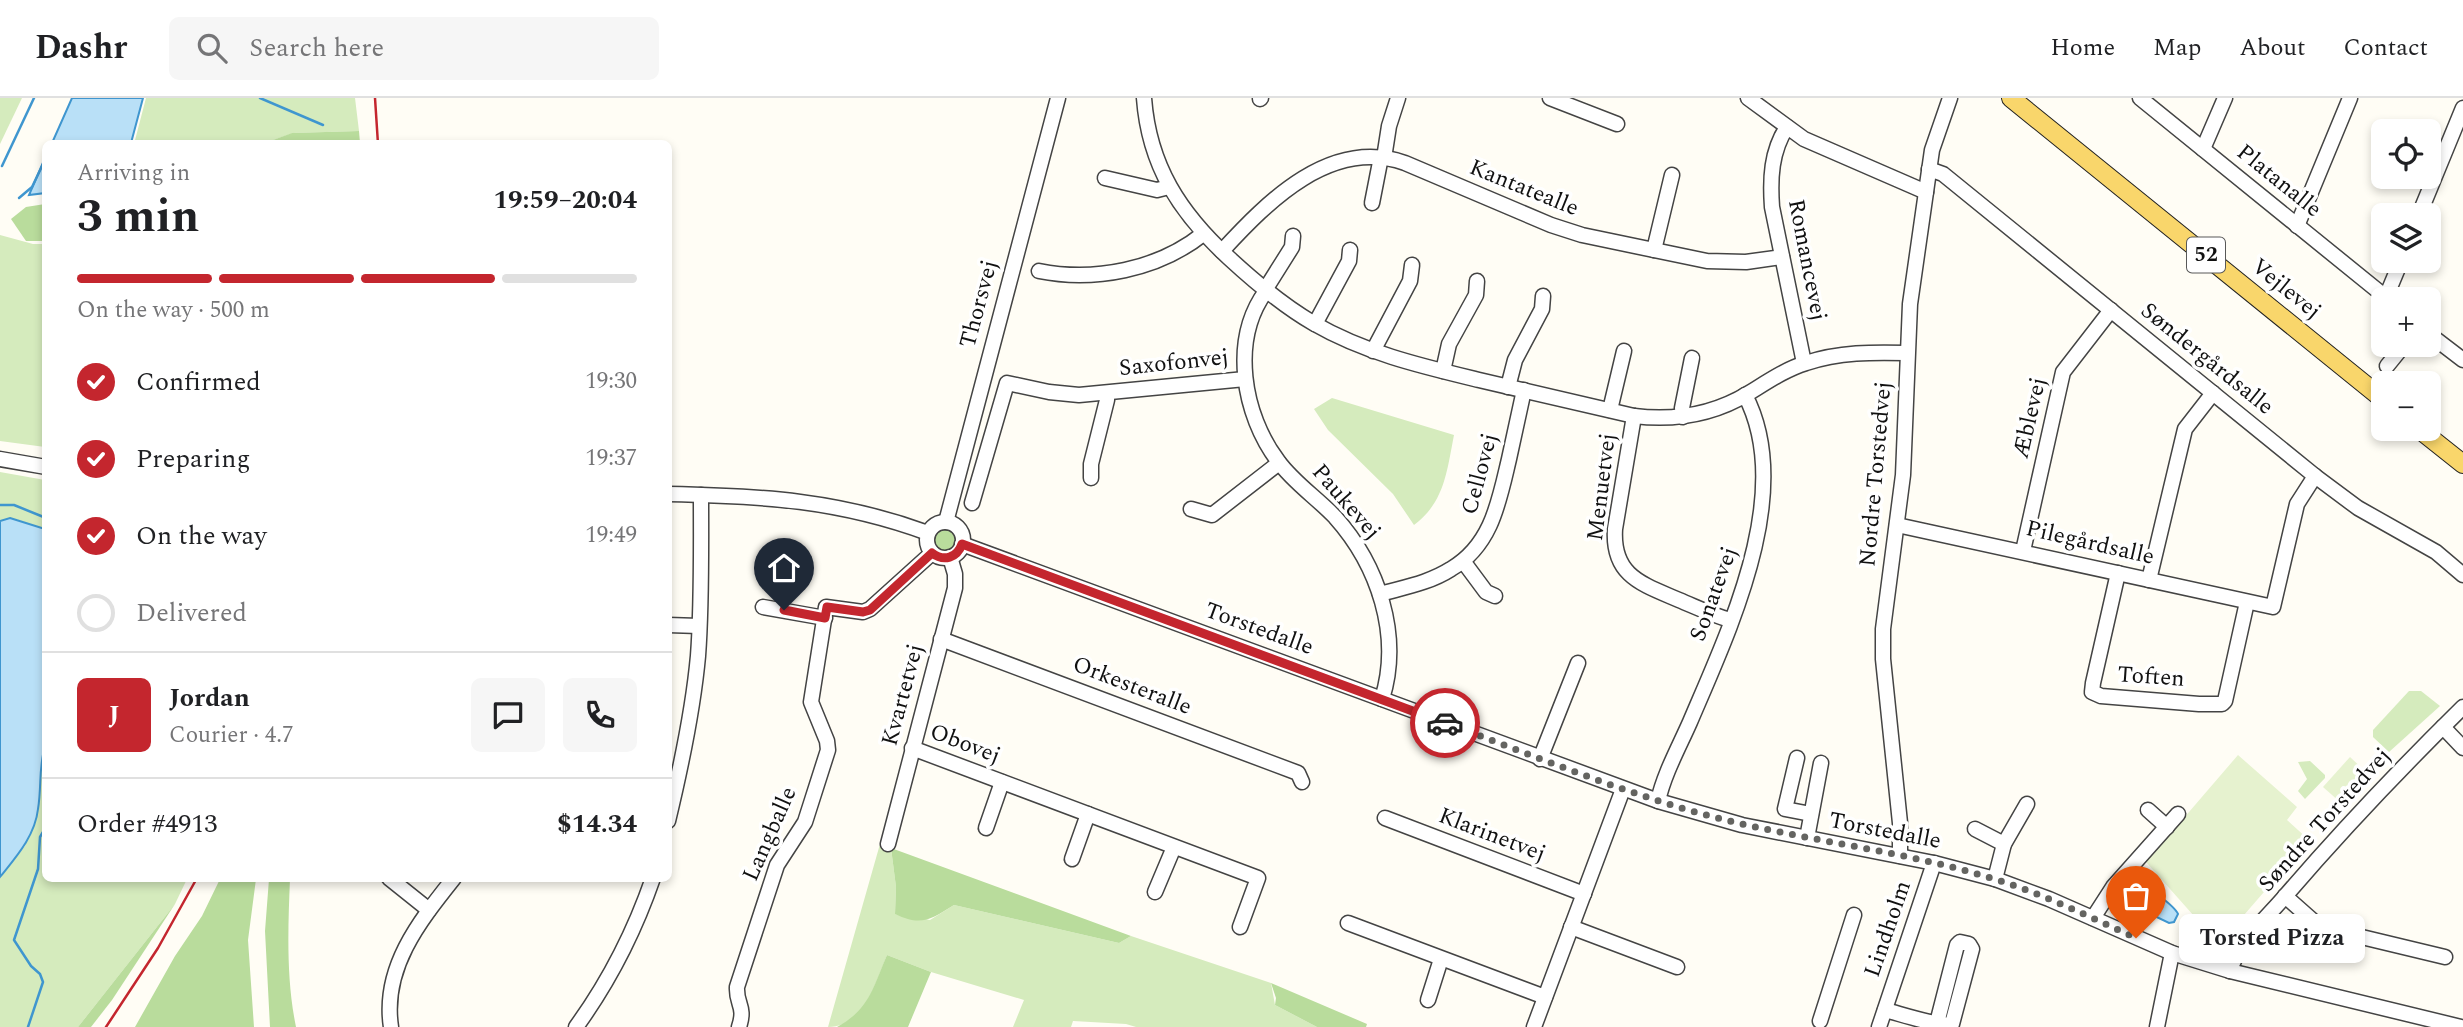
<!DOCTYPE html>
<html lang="en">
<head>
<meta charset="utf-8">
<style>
  :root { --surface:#fff; --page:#f6f6f6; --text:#202124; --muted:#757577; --line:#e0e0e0; --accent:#c4262e }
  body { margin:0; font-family:Spectral,serif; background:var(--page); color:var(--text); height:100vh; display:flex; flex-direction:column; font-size:26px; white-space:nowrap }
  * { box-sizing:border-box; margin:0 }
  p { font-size:23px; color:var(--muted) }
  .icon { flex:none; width:38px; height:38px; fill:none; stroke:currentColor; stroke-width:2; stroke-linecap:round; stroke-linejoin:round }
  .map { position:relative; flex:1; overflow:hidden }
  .drawer { position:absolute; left:42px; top:42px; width:630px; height:742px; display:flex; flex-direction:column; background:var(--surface); border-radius:10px; box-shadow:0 4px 10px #0003 }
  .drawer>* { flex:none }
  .tools { position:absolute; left:2371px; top:21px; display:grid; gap:14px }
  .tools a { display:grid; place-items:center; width:70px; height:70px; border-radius:10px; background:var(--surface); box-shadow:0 4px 10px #0003; font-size:35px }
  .pin { position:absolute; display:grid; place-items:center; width:60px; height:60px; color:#fff; margin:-72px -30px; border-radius:50% 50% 50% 0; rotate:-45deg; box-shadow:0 0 7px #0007 }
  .pin .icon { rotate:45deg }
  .courier { position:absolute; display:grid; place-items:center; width:70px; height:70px; margin:-35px; border:5px solid #c4262e; border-radius:50%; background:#fff; color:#222; box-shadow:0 2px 9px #0007 }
  .bubble { position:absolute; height:49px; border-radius:10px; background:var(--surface); box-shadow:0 4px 10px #0003; font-size:23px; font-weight:700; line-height:49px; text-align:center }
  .headline em { font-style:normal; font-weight:700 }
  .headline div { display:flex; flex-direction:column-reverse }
  .headline { display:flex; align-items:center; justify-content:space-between; height:119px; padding:0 35px }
  h1 { font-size:46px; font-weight:700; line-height:52px }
  .bar { display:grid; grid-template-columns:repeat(4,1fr); gap:10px 7px; align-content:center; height:84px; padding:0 35px }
  .bar i { height:9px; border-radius:5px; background:var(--line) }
  .bar .active { background:var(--accent) }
  .bar p { grid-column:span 4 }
  .line { display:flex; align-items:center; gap:18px; padding:0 35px; border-top:2px solid var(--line) }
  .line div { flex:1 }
  .round { display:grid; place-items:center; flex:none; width:74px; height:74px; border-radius:10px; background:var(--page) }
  ol { padding:0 35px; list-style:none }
  li { display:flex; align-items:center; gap:21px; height:77px }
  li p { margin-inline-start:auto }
  li .icon { padding:7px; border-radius:50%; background:var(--accent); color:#fff; stroke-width:4 }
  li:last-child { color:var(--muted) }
  li i { width:38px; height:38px; border:4px solid var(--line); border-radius:50% }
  header { display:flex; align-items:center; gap:42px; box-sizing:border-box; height:98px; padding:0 35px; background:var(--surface); border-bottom:2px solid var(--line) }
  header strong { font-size:33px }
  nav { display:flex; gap:38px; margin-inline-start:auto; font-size:24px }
  .search { width:490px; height:63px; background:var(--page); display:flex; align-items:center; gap:18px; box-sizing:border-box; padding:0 24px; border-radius:10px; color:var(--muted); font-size:26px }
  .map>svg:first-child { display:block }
  .green { fill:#d5ebbd }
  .forest { fill:#b9dc9c }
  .pitch { fill:#e6f2cf }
  .water { fill:#b9e0f7; stroke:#3f96cf; stroke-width:2 }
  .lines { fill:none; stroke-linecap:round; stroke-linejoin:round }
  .stream { stroke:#3f96cf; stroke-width:2.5 }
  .minor-casing { stroke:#444; stroke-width:17 }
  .major-casing { stroke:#222; stroke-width:20 }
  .minor { stroke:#fff; stroke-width:14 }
  .major { stroke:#f9d66b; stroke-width:18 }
  .rail { stroke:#c4262e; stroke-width:2.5 }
  .done { stroke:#646461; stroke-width:7; stroke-dasharray:0 12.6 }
  .route { stroke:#c4262e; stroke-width:9 }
  .labels { text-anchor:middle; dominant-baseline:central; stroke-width:7; stroke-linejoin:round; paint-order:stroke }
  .shield { fill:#fff; stroke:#585858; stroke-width:2 }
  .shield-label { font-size:21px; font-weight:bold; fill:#111 }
  .street-label { font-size:23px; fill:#111; stroke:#fff }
</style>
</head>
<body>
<header>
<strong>Dashr</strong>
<div class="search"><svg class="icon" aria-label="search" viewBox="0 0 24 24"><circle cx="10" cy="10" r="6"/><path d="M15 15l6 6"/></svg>Search here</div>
<nav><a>Home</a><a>Map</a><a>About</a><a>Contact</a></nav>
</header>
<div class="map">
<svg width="2463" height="929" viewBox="0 0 2463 929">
  <rect width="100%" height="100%" fill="#fffdf5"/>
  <g class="green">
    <polygon points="0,0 22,0 0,46"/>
    <polygon points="146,0 355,0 359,33 293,35 265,45 134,46"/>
    <polygon points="0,137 33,146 45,146 45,349 0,343"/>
    <path d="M1332,300L1454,337C1447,372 1445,404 1414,427L1393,396L1328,332L1314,311Z"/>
    <polygon points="0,374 45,382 45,431 15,421 0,423"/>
    <polygon points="2409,593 2421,593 2440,608 2389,654 2373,639 2373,632"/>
    <polygon points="45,644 46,780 187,781 175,806 78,929 0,929 0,779 25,748 38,713 40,664"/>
    <polygon points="2310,663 2325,677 2325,680 2305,701 2298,693 2307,681 2298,664"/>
    <path d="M880,746L891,750L896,789L895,816L930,822L954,807L1119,845L1131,838L1271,885L1275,907L1317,929H1136L1126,926L1073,923L1071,929H1013L1024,902L931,874L887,857C876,884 864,929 828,929Z"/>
  </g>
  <g class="forest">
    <polygon points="359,33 360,45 265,45 292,35"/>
    <polygon points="45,106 45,143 26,143 11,121 26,109"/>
    <circle cx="944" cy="442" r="13"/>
    <path d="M891,750L1131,838L1119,845L954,807C931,821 922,829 895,816L896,789Z"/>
    <polygon points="220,781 256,781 248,842 254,929 135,929 175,858 202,818"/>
    <path d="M269,781H290C288,830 286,880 296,929H270L265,833Z"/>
    <polygon points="175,806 112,902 91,929 78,929"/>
    <path d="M887,857L931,874L908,929H837C870,911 873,889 887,857Z"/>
    <polygon points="1271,885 1367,926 1366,929 1317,929 1275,907 1276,900"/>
  </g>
  <g class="pitch">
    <polygon points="2238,657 2297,709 2287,722 2309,742 2218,847 2202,850 2181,842 2194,818 2146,764"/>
    <polygon points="2350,659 2367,675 2340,704 2323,689"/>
  </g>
  <g class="water">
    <polygon points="72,0 143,0 131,45 52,45"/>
    <polygon points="45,60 45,95 29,97"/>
    <path d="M10,420L45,431L46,644C38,669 42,687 38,711C35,738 16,759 0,779V423Z"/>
    <path d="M2154,794C2161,799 2175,809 2178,816L2174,824L2169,825L2140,811L2139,804L2148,795Z"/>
  </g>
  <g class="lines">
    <g class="stream">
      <polyline points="260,0 323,27"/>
      <polyline points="2,68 34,0"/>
      <polyline points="19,100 32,89 46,60"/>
      <polyline points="0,407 14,407 46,420"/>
      <polyline points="28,929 43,884 40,876 31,868 14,842 38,771 40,739 46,729"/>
    </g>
    <defs>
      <g id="minor">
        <path d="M1144,0C1149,68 1180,115 1229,160C1255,184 1282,207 1313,225C1365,255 1421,268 1479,282C1531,294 1583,306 1634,318C1675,323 1713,317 1749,295C1767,284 1786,271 1806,265C1839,254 1873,254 1907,255"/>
        <polyline points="1550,0 1617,26"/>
        <polyline points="1748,0 1804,41 1926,94"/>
        <polyline points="2140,0 2388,201"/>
        <polyline points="1260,1 1261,0"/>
        <path d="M1787,29C1771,53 1770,81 1772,109L1804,265"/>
        <polyline points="2203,51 2225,0"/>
        <polyline points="1384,60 1389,28 1398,0"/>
        <polyline points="1929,71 1943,76 2315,378 2358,410 2436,454 2463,477"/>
        <polyline points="1105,80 1157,92 1169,89"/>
        <polyline points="1372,105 1381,59"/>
        <polyline points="2419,117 2463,10"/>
        <polyline points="2297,128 2350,0"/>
        <polyline points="1654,152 1672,77"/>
        <path d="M1222,153C1268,103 1331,39 1405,65L1551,127L1582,137L1707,163L1746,164L1782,159"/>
        <path d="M1039,173C1094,184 1158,172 1203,136"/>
        <polyline points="1265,192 1292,149 1293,138"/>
        <path d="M1266,193C1230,242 1243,317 1278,363C1293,384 1317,400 1335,419C1378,467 1402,537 1382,601"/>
        <polyline points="2386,199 2401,163"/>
        <polyline points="1315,226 1349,163 1350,152"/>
        <polyline points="2429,236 2463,262"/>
        <polyline points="1373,253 1410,183 1412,167"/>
        <polyline points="2387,268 2404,247"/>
        <polyline points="1443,273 1449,246 1476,197 1477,183"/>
        <polyline points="1508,289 1515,262 1542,211 1543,198"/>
        <polyline points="1610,312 1624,253"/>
        <path d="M1634,318L1615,431C1612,478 1642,486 1679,502C1696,509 1712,517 1730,522"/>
        <polyline points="1683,319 1682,310 1692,260"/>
        <polyline points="0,361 46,369"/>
        <polyline points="1091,380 1091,366 1107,302 1107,295"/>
        <path d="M668,396C763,398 838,402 928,435"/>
        <polyline points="972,405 1007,285 1049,294 1079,297 1245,281"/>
        <polyline points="1191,411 1212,417 1279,365"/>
        <polyline points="946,424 1058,0"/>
        <circle cx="945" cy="442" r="18"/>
        <polyline points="1897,427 2273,509 2297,406 2315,378"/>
        <polyline points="962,446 1658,703 1742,727 1934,765 1995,781 2049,801 2172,855 2230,873 2461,929"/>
        <polyline points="2023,453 2063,274 2111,212"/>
        <polyline points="1463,463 1486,494 1495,498"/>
        <polyline points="2118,475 2093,585 2092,594 2101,598 2199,606 2222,606 2225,603 2247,504"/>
        <polyline points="2149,482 2185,331 2213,295"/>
        <path d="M1380,496C1405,489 1429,485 1451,471C1492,447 1499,403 1509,361C1514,338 1519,315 1524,292"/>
        <polyline points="763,509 825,520"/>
        <polyline points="668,527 699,528"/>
        <polyline points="941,541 1298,675 1302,684"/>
        <polyline points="2443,629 2463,650"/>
        <polyline points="912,650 1258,780 1240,829"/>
        <polyline points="1797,660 1785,711 1811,716"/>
        <polyline points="1540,661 1578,565"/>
        <path d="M1658,703C1664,676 1679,649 1690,624C1729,532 1796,394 1745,297"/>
        <polyline points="2148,712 2167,729"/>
        <polyline points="1385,720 1584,796"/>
        <path d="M668,723C681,669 693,613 698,558C702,505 701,450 701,397"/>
        <polyline points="986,730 1002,684"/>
        <polyline points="1975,731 2004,746"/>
        <polyline points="1807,740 1821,665"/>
        <polyline points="888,746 955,490 955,476 950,459"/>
        <polyline points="1900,758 1900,725 1883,561 1883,531 1903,377 1910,206 1932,52 1950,0"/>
        <polyline points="1072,761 1088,716"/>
        <polyline points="389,780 429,812"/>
        <polyline points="1995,781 2004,746 2027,706"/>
        <polyline points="1155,794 1174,749"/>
        <polyline points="2285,798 2320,829 2445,859"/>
        <polyline points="2093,820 2113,789 2178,716"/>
        <polyline points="1348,825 1545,899"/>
        <polyline points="1571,829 1677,869"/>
        <path d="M2230,873C2239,843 2267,820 2287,796C2343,731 2402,669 2463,609"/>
        <polyline points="1428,902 1441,861"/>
        <path d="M1885,912C1901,916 1939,929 1952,926L1972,851L1969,846L1960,844L1957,847L1937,925"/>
        <polyline points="1820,923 1854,817"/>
        <path d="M391,929C382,870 419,824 454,780"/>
        <path d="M576,929C608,885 635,832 653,780"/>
        <path d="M739,929C746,908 736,907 737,889L777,767L805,724L828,652L827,643L811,604L826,509L863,514L870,511L932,455"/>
        <polyline points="1534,929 1623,691"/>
        <polyline points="1879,929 1934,765"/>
        <polyline points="2157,929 2172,855"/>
      </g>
      <g id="major">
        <polyline points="2011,0 2384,302"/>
        <polyline points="2419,331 2463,366"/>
      </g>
    </defs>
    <use href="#minor" class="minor-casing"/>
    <use href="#major" class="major-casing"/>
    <use href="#minor" class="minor"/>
    <use href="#major" class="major"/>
    <g class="rail">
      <polyline points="375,0 378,46"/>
      <polyline points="106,929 158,850 197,780"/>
    </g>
  </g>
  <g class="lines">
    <path class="done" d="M1445,625C1533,657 1620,694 1710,718C1804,743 1902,752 1994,781C2044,796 2089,819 2136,840"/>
    <path class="route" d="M784,512L825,520L827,509L863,514L870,512L932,455C944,464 957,460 962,446L1445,625"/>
  </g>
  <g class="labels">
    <rect class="shield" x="2187" y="139.5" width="38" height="35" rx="5"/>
    <g class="shield-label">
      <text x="2206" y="157">52</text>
    </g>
    <g class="street-label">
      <text transform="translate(2279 83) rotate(39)">Platanalle</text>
      <text transform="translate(1524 90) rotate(22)">Kantatealle</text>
      <text transform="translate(1807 162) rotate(79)">Romancevej</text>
      <text transform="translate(2286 191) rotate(39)">Vejlevej</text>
      <text transform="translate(979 206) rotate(-75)">Thorsvej</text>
      <text transform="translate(2207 261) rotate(39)">Søndergårdsalle</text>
      <text transform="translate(1174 265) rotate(-6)">Saxofonvej</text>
      <text transform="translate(2030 320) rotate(-77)">Æblevej</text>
      <text transform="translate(1480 376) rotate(-75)">Cellovej</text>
      <text transform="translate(1876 376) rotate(-85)">Nordre Torstedvej</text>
      <text transform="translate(1602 389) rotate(-83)">Menuetvej</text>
      <text transform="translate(1346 404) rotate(49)">Paukevej</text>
      <text transform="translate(2090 445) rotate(13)">Pilegårdsalle</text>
      <text transform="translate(1714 496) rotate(-70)">Sonatevej</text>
      <text transform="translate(1259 531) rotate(20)">Torstedalle</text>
      <text transform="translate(2151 579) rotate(4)">Toften</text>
      <text transform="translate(1132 588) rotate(21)">Orkesteralle</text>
      <text transform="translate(903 597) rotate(-75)">Kvartetvej</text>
      <text transform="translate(965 646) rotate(21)">Obovej</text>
      <text transform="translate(2325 722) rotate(-48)">Søndre Torstedvej</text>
      <text transform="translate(1885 733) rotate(11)">Torstedalle</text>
      <text transform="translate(770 736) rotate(-66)">Langballe</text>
      <text transform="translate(1492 737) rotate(21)">Klarinetvej</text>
      <text transform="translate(1888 831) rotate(-71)">Lindholm</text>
    </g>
  </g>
</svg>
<div class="tools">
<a><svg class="icon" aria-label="locate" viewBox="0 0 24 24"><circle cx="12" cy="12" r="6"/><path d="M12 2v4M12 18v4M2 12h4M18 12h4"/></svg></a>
<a><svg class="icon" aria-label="layers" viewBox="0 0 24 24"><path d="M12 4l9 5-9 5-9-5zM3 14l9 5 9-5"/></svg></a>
<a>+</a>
<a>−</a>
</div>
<div class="pin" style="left:2136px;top:840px;background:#ea580c"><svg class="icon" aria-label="bag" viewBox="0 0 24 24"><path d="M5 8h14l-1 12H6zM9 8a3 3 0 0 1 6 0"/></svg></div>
<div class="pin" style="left:784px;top:512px;background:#1f2937"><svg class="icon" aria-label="home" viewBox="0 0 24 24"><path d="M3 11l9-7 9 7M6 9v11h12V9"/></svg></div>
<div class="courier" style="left:1445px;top:625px"><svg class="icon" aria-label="car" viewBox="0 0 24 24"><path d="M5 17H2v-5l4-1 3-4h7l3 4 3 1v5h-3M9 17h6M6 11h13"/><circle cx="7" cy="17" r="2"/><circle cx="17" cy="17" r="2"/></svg></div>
<div class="bubble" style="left:2179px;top:816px;width:186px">Torsted Pizza</div>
<section class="drawer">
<div class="headline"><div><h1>3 min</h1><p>Arriving in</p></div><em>19:59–20:04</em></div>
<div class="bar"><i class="active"></i><i class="active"></i><i class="active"></i><i></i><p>On the way · 500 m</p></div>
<ol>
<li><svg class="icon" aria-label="check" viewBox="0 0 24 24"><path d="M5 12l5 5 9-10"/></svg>Confirmed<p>19:30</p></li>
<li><svg class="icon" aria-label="check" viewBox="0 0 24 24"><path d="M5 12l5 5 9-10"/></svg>Preparing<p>19:37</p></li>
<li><svg class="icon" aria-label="check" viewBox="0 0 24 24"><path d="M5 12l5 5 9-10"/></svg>On the way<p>19:49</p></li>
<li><i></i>Delivered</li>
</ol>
<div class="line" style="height:126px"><b class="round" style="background:var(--accent);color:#fff">J</b><div><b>Jordan</b><p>Courier · 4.7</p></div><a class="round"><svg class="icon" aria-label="chat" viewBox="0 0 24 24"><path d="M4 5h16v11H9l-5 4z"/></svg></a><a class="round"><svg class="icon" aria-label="phone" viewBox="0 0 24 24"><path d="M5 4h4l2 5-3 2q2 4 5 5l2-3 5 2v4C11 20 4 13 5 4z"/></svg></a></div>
<div class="line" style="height:91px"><div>Order #4913</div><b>$14.34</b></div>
</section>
</div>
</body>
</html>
